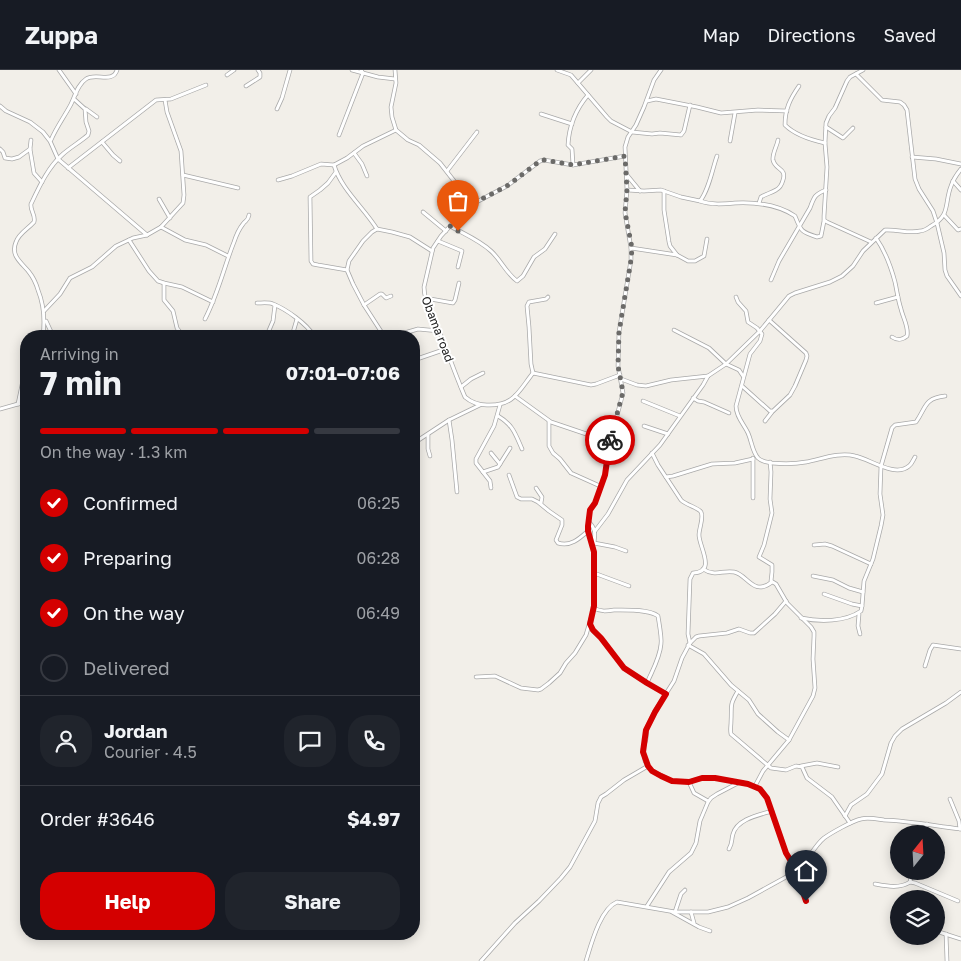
<!DOCTYPE html>
<html lang="en">
<head>
<meta charset="utf-8">
<style>
  :root { --surface:#171b24; --page:#20242c; --text:#f1f3f6; --muted:#9ea1a6; --line:#363941; --accent:#d40000 }
  body { margin:0; font-family:"Golos Text",sans-serif; background:var(--page); color:var(--text); height:100vh; display:flex; flex-direction:column; font-size:19px; white-space:nowrap }
  * { box-sizing:border-box; margin:0 }
  p { font-size:16px; color:var(--muted) }
  .icon { flex:none; width:28px; height:28px; fill:none; stroke:currentColor; stroke-width:2; stroke-linecap:round; stroke-linejoin:round }
  .map { position:relative; flex:1; overflow:hidden }
  .panel { position:absolute; left:20px; top:260px; width:400px; height:610px; display:flex; flex-direction:column; background:var(--surface); border-radius:20px; box-shadow:0 2px 12px #0003 }
  .panel>* { flex:none }
  .needle { width:32px; rotate:18deg }
  .controls { position:absolute; left:890px; top:755px; display:grid; gap:10px }
  .controls a { display:grid; place-items:center; width:55px; height:55px; border-radius:50%; background:var(--surface); box-shadow:0 2px 12px #0003; font-size:25px }
  .pin { position:absolute; display:grid; place-items:center; width:42px; height:42px; color:#fff; margin:-51px -21px; border-radius:50% 50% 50% 0; rotate:-45deg; box-shadow:0 0 5px #0007 }
  .pin .icon { rotate:45deg }
  .courier { position:absolute; display:grid; place-items:center; width:50px; height:50px; margin:-25px; border:4px solid #d40000; border-radius:50%; background:#fff; color:#222; box-shadow:0 1px 6px #0007 }
  .summary em { font-style:normal; font-weight:700 }
  .summary div { display:flex; flex-direction:column-reverse }
  .summary { display:flex; align-items:center; justify-content:space-between; height:85px; padding:0 20px }
  h1 { font-size:32px; font-weight:700; line-height:38px }
  .bar { display:grid; grid-template-columns:repeat(4,1fr); gap:8px 5px; align-content:center; height:60px; padding:0 20px }
  .bar i { height:6px; border-radius:4px; background:var(--line) }
  .bar .selected { background:var(--accent) }
  .bar p { grid-column:span 4 }
  .line { display:flex; align-items:center; gap:12px; padding:0 20px; border-top:1px solid var(--line) }
  .line div { flex:1 }
  .round { display:grid; place-items:center; flex:none; width:52px; height:52px; border-radius:20px; background:var(--page) }
  ol { padding:0 20px; list-style:none }
  li { display:flex; align-items:center; gap:15px; height:55px }
  li p { margin-inline-start:auto }
  li .icon { padding:5px; border-radius:50%; background:var(--accent); color:#fff; stroke-width:4 }
  li:last-child { color:var(--muted) }
  li i { width:28px; height:28px; border:2px solid var(--line); border-radius:50% }
  .action { display:flex; gap:10px; margin-top:auto; padding:10px 20px }
  .action a { flex:1; height:58px; border-radius:20px; background:var(--accent); color:#fff; font-size:20px; font-weight:700; line-height:58px; text-align:center }
  .action a+a { background:var(--page); color:var(--text) }
  header { display:flex; align-items:center; gap:30px; box-sizing:border-box; height:70px; padding:0 25px; background:var(--surface); border-bottom:1px solid var(--line) }
  header strong { font-size:24px }
  nav { display:flex; gap:28px; margin-inline-start:auto; font-size:18px }
  .map>svg:first-child { display:block }
  .lines { fill:none; stroke-linecap:round; stroke-linejoin:round }
  .street-casing { stroke:#a9a9a9; stroke-width:4.5 }
  .street { stroke:#fff; stroke-width:3 }
  .done { stroke:#6b6a68; stroke-width:5; stroke-dasharray:0 9 }
  .route { stroke:#d40000; stroke-width:6 }
  .labels { text-anchor:middle; dominant-baseline:central; stroke-width:4; stroke-linejoin:round; paint-order:stroke }
  .street-label { font-size:12px; fill:#222; stroke:#fff }
</style>
</head>
<body>
<header>
<strong>Zuppa</strong>
<nav><a>Map</a><a>Directions</a><a>Saved</a></nav>
</header>
<div class="map">
<svg width="961" height="891" viewBox="0 0 961 891">
  <rect width="100%" height="100%" fill="#f2efe9"/>
  <g class="lines">
    <defs>
      <g id="street">
        <polyline points="59,0 76,24"/>
        <polyline points="352,0 378,7 395,9"/>
        <path d="M395,0L396,13L391,37L392,47L396,60L408,70L419,75L440,93L465,125L467,132L465,140L441,166L433,178L424,217C424,232 433,244 438,258C447,280 455,304 465,327C472,333 478,335 487,335C514,336 518,322 533,303L591,315L596,314L620,305"/>
        <polyline points="557,0 571,5 607,47 611,51 632,62 652,64 660,63 681,65 684,61 690,35"/>
        <polyline points="863,0 850,7 847,11 835,38 829,46 826,53 825,73 827,97 824,146 824,150 827,152 871,172"/>
        <polyline points="856,4 882,30 900,32 904,35 907,40 915,109 919,119 933,141 937,153 944,183 945,200 947,206 961,226"/>
        <polyline points="227,5 234,0"/>
        <polyline points="578,13 591,0"/>
        <polyline points="246,16 260,7 260,3 258,0"/>
        <path d="M799,16C790,29 785,39 785,55C795,65 811,70 825,73"/>
        <polyline points="647,31 656,29 697,37 721,43 758,40 787,41"/>
        <polyline points="0,36 6,41 30,52 43,62 50,71 58,89 147,165"/>
        <polyline points="86,39 97,47"/>
        <polyline points="277,39 282,28 290,0"/>
        <polyline points="541,44 572,54"/>
        <polyline points="826,57 843,68 853,58"/>
        <polyline points="339,65 363,3 361,0"/>
        <path d="M51,70C56,58 64,47 70,36C75,27 77,15 86,9C95,2 113,14 117,0"/>
        <polyline points="730,71 735,43"/>
        <polyline points="102,72 113,85 120,91"/>
        <polyline points="0,79 3,82 5,88 12,89 19,87 30,79 31,70"/>
        <polyline points="30,79 34,103 42,112"/>
        <polyline points="354,83 362,94 367,106"/>
        <polyline points="912,87 936,89 961,94"/>
        <path d="M334,95C341,119 364,138 377,159"/>
        <path d="M573,95L572,79L568,75C569,56 576,39 588,25"/>
        <polyline points="68,98 156,30 171,29 206,15"/>
        <polyline points="447,101 477,62"/>
        <polyline points="336,102 328,113 320,120 310,127 311,191 313,194 318,195 347,200"/>
        <polyline points="626,104 640,121"/>
        <polyline points="183,105 238,118"/>
        <polyline points="278,110 292,106 321,94 334,95 347,88 363,76 396,60"/>
        <polyline points="953,111 961,120"/>
        <path d="M627,120L644,121L661,120L681,127L700,131C709,120 712,100 717,86"/>
        <polyline points="664,121 664,140 669,172 670,176 677,185"/>
        <polyline points="159,129 170,148"/>
        <path d="M700,131C711,135 723,134 735,133C756,132 777,134 795,146C801,161 801,162 817,167L821,166L824,151"/>
        <path d="M759,133L761,127C766,124 771,123 776,120C780,118 782,114 783,110C787,98 775,100 773,90C772,84 777,76 778,70"/>
        <polyline points="467,137 507,116 540,91 544,90 573,95 625,86"/>
        <polyline points="423,142 446,161"/>
        <polyline points="944,145 958,160 961,159"/>
        <path d="M450,156C464,164 479,170 491,181C501,190 506,203 517,211L523,206L534,187L545,179L555,164"/>
        <polyline points="161,157 185,170 206,175 228,186"/>
        <path d="M876,168C885,181 891,197 895,212C897,221 898,230 901,239C903,248 909,257 907,266C902,270 898,271 892,267"/>
        <polyline points="129,170 149,201 158,211 164,213 182,217 213,232"/>
        <polyline points="438,171 462,181 458,197"/>
        <polyline points="631,178 677,185 688,191 695,191 704,186 707,169"/>
        <path d="M771,210L779,191L810,138C814,127 815,124 826,120"/>
        <polyline points="164,213 164,230 173,241 177,258 183,266"/>
        <path d="M736,227L738,232L746,241L748,252L757,258L762,264L760,271L750,284L736,336C736,347 744,354 748,363C752,372 752,381 758,388C762,392 766,392 772,393C783,394 795,394 806,392C822,389 839,382 855,386C870,389 895,408 909,396C912,394 913,390 915,387"/>
        <polyline points="425,228 453,233 455,230 459,213"/>
        <path d="M257,233C262,233 269,232 273,234C286,239 307,254 314,266"/>
        <polyline points="876,233 898,227"/>
        <polyline points="364,235 380,224 382,224 386,228 391,226"/>
        <polyline points="44,241 60,224 70,208 92,197 116,176 133,168 147,165 161,157 183,133 184,125 181,81 167,42 165,30"/>
        <path d="M205,249C218,224 224,197 234,172C236,166 239,159 243,154C246,150 248,151 249,145"/>
        <polyline points="46,251 53,266"/>
        <polyline points="674,260 709,278 726,294 739,300 743,306"/>
        <polyline points="267,265 273,251 275,235"/>
        <path d="M43,266C45,250 44,235 38,220C36,213 33,207 29,202C22,193 10,186 16,172C19,163 28,159 34,152C36,145 30,141 31,134C39,117 48,97 63,84C71,77 80,72 88,65L89,61L86,52L85,39L74,29"/>
        <polyline points="292,266 297,249"/>
        <polyline points="384,266 364,235 353,214 347,200 349,191 363,171 372,162 377,159 392,162 410,167 432,181"/>
        <polyline points="394,266 418,259 439,261"/>
        <polyline points="414,290 446,279"/>
        <polyline points="26,296 18,334 26,333"/>
        <polyline points="533,303 531,294 529,257 527,236 529,232 546,229 548,227"/>
        <polyline points="621,309 637,315 646,316 671,310 708,306"/>
        <polyline points="742,316 770,341 773,341 790,325 795,316 806,290 807,286 806,283 769,250"/>
        <polyline points="461,317 471,309 483,303"/>
        <polyline points="515,326 551,352 610,372"/>
        <polyline points="693,328 698,331 704,332 729,343"/>
        <polyline points="643,331 680,346"/>
        <polyline points="0,339 18,334"/>
        <path d="M498,346C513,355 515,363 522,379"/>
        <polyline points="449,350 452,370 457,422"/>
        <polyline points="549,351 549,376 553,383 560,389 571,403 600,416"/>
        <polyline points="765,351 772,342"/>
        <polyline points="644,356 668,364"/>
        <polyline points="428,365 428,379 430,386"/>
        <polyline points="414,373 449,350 480,335"/>
        <polyline points="491,383 500,394"/>
        <path d="M652,383L658,395L681,430C686,435 699,438 701,442C704,448 699,458 699,465C699,477 717,502 693,503L690,509L688,564L690,573"/>
        <polyline points="753,388 753,428"/>
        <polyline points="483,402 498,397 510,378"/>
        <path d="M509,405L517,427L521,429H532L538,432L549,441L562,450V455L556,470L558,473C570,477 579,469 588,461"/>
        <polyline points="666,407 673,406 712,394 735,393 753,389"/>
        <polyline points="491,418 490,411 476,393 476,389 494,356 500,335"/>
        <polyline points="536,418 542,427 541,433"/>
        <path d="M589,452C596,459 595,464 594,473"/>
        <path d="M595,461L608,444L627,410L660,375L703,315L708,306L726,294L760,261L789,226L795,223L830,212L842,206L853,196L863,181L885,160C897,159 909,164 920,161C924,161 927,159 931,156C951,145 944,134 951,116C953,110 957,104 961,99"/>
        <polyline points="594,473 615,477 626,481"/>
        <polyline points="814,475 825,474 832,476 871,494"/>
        <path d="M703,499C715,507 722,500 734,502C747,504 753,527 772,512"/>
        <polyline points="594,503 629,516"/>
        <polyline points="813,506 833,510 849,518 863,522"/>
        <polyline points="824,524 852,534 862,536"/>
        <polyline points="786,531 775,544 754,563 750,563 739,559 727,563 699,566 696,567 690,573 682,588 674,611 655,641 647,658 646,669 643,679 645,691 648,696 652,701 672,711 689,712 702,708 715,708 748,714 759,719 767,728 786,783 797,801"/>
        <path d="M594,538C600,542 607,541 614,540C625,540 649,539 658,546C659,553 662,568 661,574C660,588 652,601 647,613"/>
        <polyline points="859,544 858,556 860,564"/>
        <path d="M801,548C820,552 845,552 861,541L862,536L864,511L873,489L881,456L883,445L880,424L881,396L892,358L895,355L916,352C926,338 924,328 945,326"/>
        <polyline points="590,555 593,561 601,568 624,598 647,613 666,624"/>
        <polyline points="688,575 704,584 731,615 749,630 758,644 778,662 789,670"/>
        <polyline points="925,596 930,580 933,575 961,579"/>
        <polyline points="476,607 495,606 521,618 538,620 541,619 549,613 560,603 566,593 575,583 586,565 594,538 594,481 588,461 588,456 590,440 595,433 605,405 610,372 623,323 618,296 619,262 631,190 631,178 625,143 627,120 625,77 628,67 636,55 644,37 654,10 661,0"/>
        <path d="M738,621C729,636 732,635 731,652C731,656 730,659 731,664L771,698L786,700L796,696L802,697L807,708L832,727L850,753"/>
        <polyline points="801,696 817,693 838,697"/>
        <polyline points="689,712 694,723 708,731"/>
        <polyline points="755,716 763,701 789,670 813,626 815,618 813,589 814,566 814,562 811,557 787,533 776,514 771,511 772,502 772,495 759,487 764,475 772,443 770,429 771,402 770,392"/>
        <polyline points="950,729 959,751 960,759"/>
        <polyline points="845,746 851,735 867,724 882,704 891,673 895,666 902,659 946,633 961,622"/>
        <polyline points="923,764 927,754"/>
        <path d="M729,779C733,772 731,770 733,764C737,749 759,745 772,741"/>
        <polyline points="793,803 803,822 806,831"/>
        <polyline points="910,812 912,801"/>
        <path d="M875,814C886,816 900,819 910,812L915,813L958,831"/>
        <polyline points="647,836 669,802 691,783 696,773 700,751 708,732 711,728 717,724 738,713"/>
        <polyline points="672,842 699,857 710,861"/>
        <polyline points="675,842 681,824 685,820"/>
        <polyline points="691,842 694,853"/>
        <polyline points="936,861 961,869"/>
        <polyline points="946,864 947,891"/>
        <polyline points="481,891 515,853 539,831 561,808 570,797 595,751 598,733 601,727 606,724 624,710 648,696"/>
        <path d="M586,891C591,875 600,839 617,832L675,842H708L728,837L748,828L797,801C807,793 813,777 824,768C831,763 852,751 861,749C868,747 877,749 884,750C910,751 935,756 961,759"/>
      </g>
    </defs>
    <use href="#street" class="street-casing"/>
    <use href="#street" class="street"/>
  </g>
  <g class="lines">
    <polyline class="done" points="458,161 450,156 466,137 507,116 540,91 544,90 573,95 625,86 627,120 625,142 632,178 631,190 619,262 618,296 623,322 610,370"/>
    <polyline class="route" points="610,370 605,405 595,433 590,440 588,456 588,461 594,482 594,536 590,554 593,560 601,568 624,598 647,613 666,624 655,642 646,660 643,682 648,696 652,701 661,706 672,711 689,712 702,708 715,708 748,714 760,719 767,728 786,783 797,801 793,803 803,822 806,831"/>
  </g>
  <g class="labels">
    <g class="street-label">
      <text transform="translate(438 259) rotate(69)">Obama road</text>
    </g>
  </g>
</svg>
<div class="controls">
<a><svg class="needle" viewBox="-14 -14 28 28"><path d="M0-13l5 13h-10z" fill="#e53935"/><path d="M0 13l5-13h-10z" fill="#9ea1a6"/></svg></a>
<a><svg class="icon" aria-label="layers" viewBox="0 0 24 24"><path d="M12 4l9 5-9 5-9-5zM3 14l9 5 9-5"/></svg></a>
</div>
<div class="pin" style="left:458px;top:161px;background:#ea580c"><svg class="icon" aria-label="bag" viewBox="0 0 24 24"><path d="M5 8h14l-1 12H6zM9 8a3 3 0 0 1 6 0"/></svg></div>
<div class="pin" style="left:806px;top:831px;background:#1f2937"><svg class="icon" aria-label="home" viewBox="0 0 24 24"><path d="M3 11l9-7 9 7M6 9v11h12V9"/></svg></div>
<div class="courier" style="left:610px;top:370px"><svg class="icon" aria-label="bike" viewBox="0 0 24 24"><circle cx="6" cy="16" r="4"/><circle cx="18" cy="16" r="4"/><path d="M6 16l4-8h5l3 8M10 8l3 8H6M13 5h3"/></svg></div>
<section class="panel">
<div class="summary"><div><h1>7 min</h1><p>Arriving in</p></div><em>07:01–07:06</em></div>
<div class="bar"><i class="selected"></i><i class="selected"></i><i class="selected"></i><i></i><p>On the way · 1.3 km</p></div>
<ol>
<li><svg class="icon" aria-label="check" viewBox="0 0 24 24"><path d="M5 12l5 5 9-10"/></svg>Confirmed<p>06:25</p></li>
<li><svg class="icon" aria-label="check" viewBox="0 0 24 24"><path d="M5 12l5 5 9-10"/></svg>Preparing<p>06:28</p></li>
<li><svg class="icon" aria-label="check" viewBox="0 0 24 24"><path d="M5 12l5 5 9-10"/></svg>On the way<p>06:49</p></li>
<li><i></i>Delivered</li>
</ol>
<div class="line" style="height:90px"><a class="round"><svg class="icon" aria-label="person" viewBox="0 0 24 24"><circle cx="12" cy="8" r="4"/><path d="M4 21q1-7 8-7t8 7"/></svg></a><div><b>Jordan</b><p>Courier · 4.5</p></div><a class="round"><svg class="icon" aria-label="chat" viewBox="0 0 24 24"><path d="M4 5h16v11H9l-5 4z"/></svg></a><a class="round"><svg class="icon" aria-label="phone" viewBox="0 0 24 24"><path d="M5 4h4l2 5-3 2q2 4 5 5l2-3 5 2v4C11 20 4 13 5 4z"/></svg></a></div>
<div class="line" style="height:65px"><div>Order #3646</div><b>$4.97</b></div>
<div class="action"><a>Help</a><a>Share</a></div>
</section>
</div>
</body>
</html>
